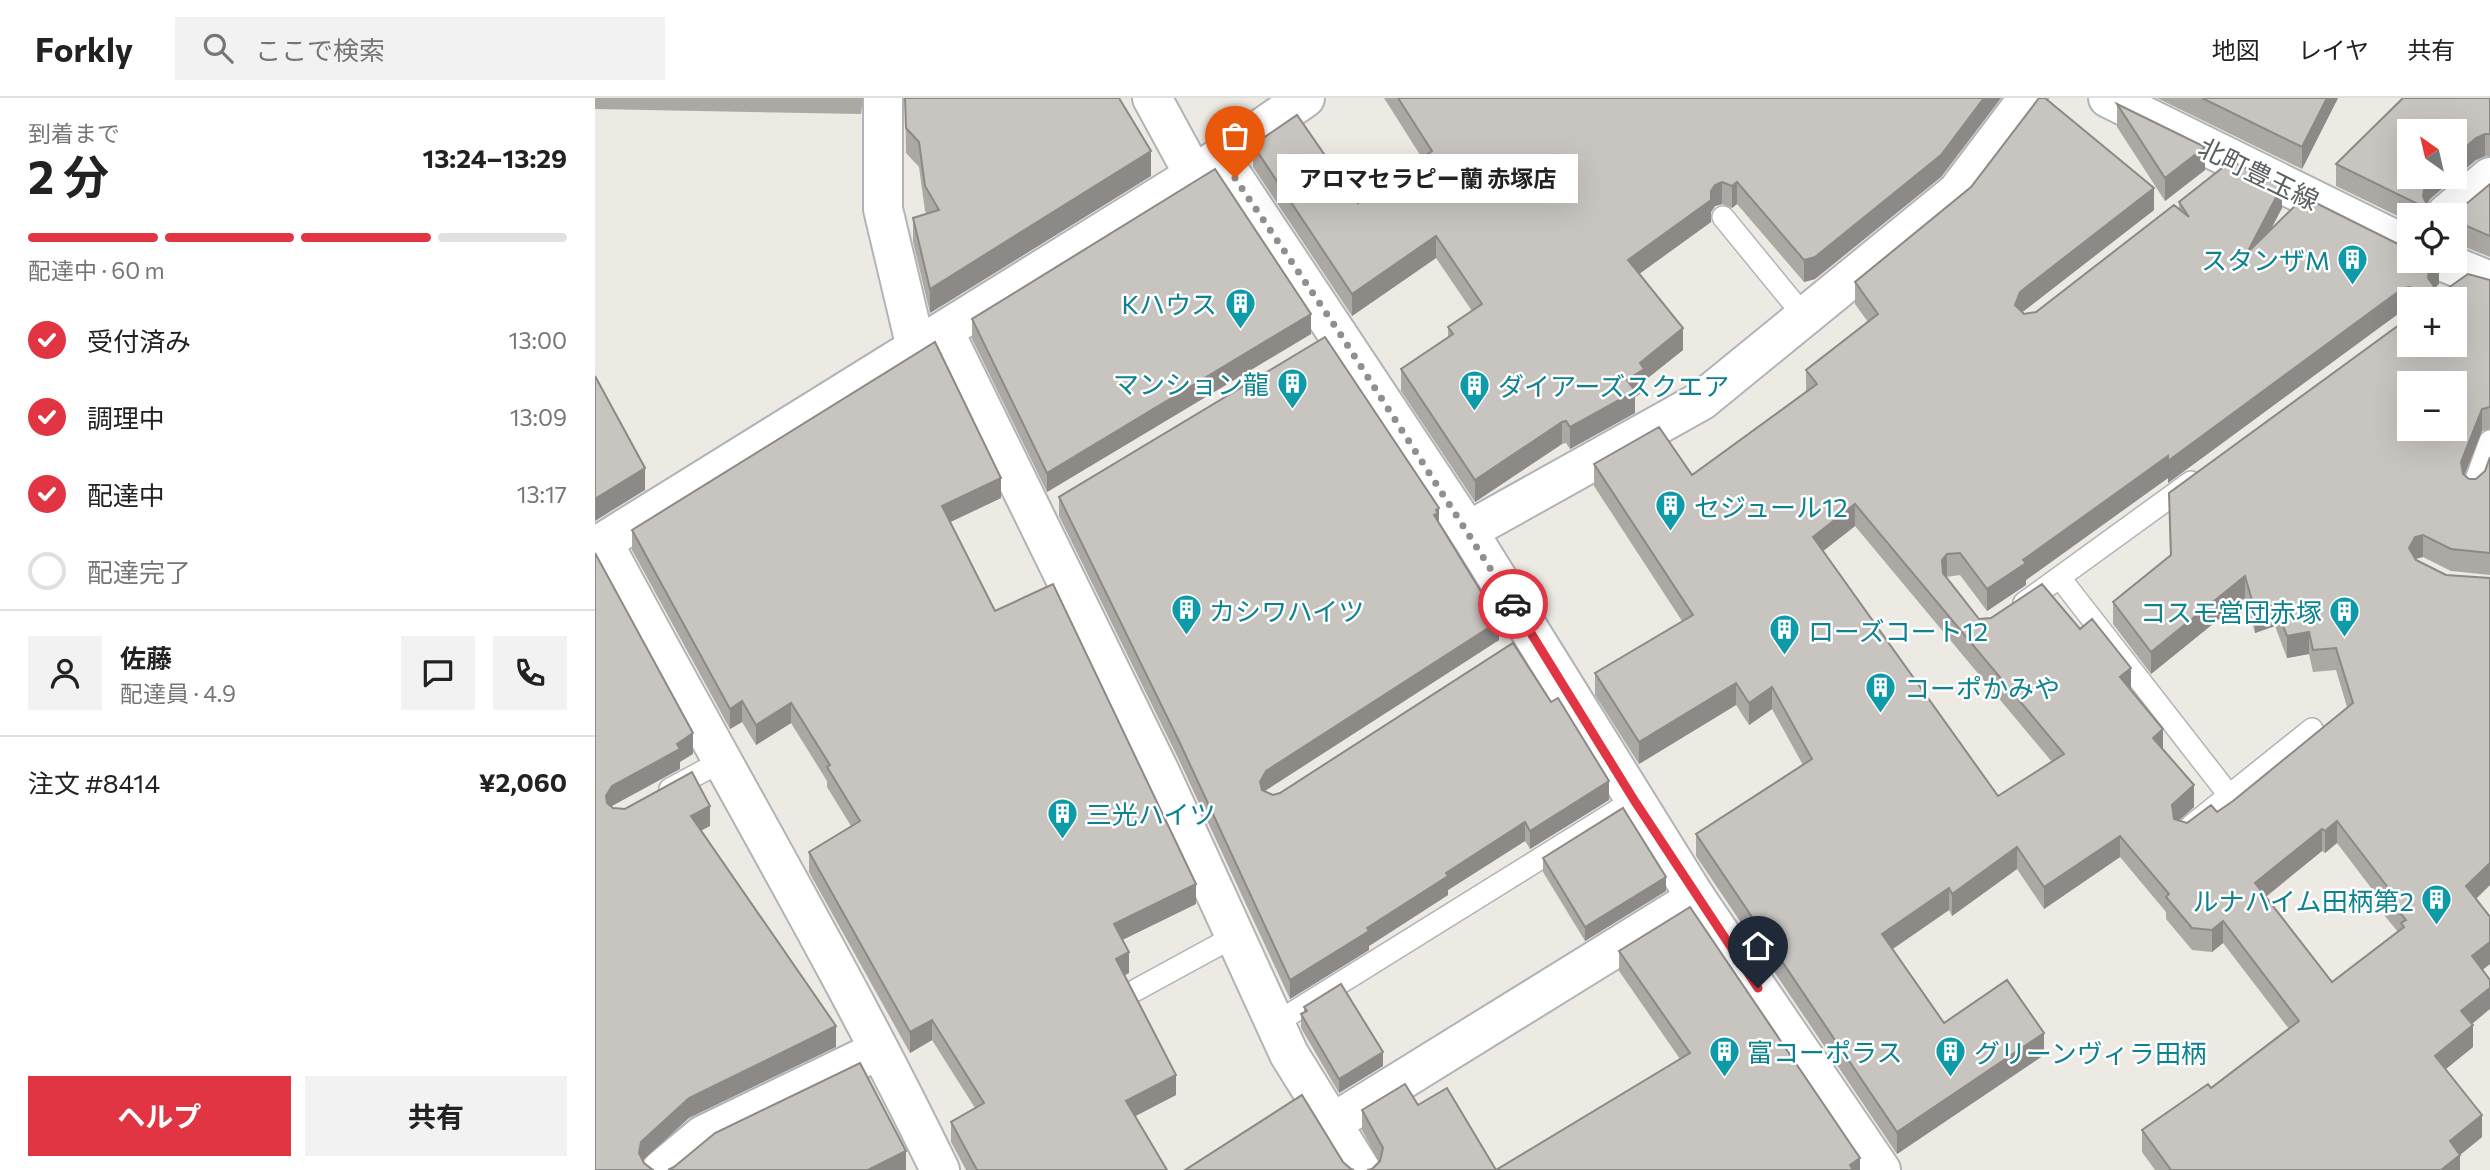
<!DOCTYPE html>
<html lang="ja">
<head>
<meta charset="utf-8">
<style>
  :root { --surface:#fff; --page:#f2f2f2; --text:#222; --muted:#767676; --line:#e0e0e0; --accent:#e13543 }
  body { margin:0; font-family:Commissioner,"Noto Sans JP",sans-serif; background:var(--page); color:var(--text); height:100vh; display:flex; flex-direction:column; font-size:26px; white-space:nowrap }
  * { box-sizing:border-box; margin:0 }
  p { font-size:23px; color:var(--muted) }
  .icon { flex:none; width:38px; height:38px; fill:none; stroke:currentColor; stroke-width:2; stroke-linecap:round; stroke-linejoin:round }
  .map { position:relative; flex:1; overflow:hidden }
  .panel { display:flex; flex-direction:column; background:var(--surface); width:595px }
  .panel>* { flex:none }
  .needle { width:46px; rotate:326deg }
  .buttons { position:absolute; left:1802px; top:21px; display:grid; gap:14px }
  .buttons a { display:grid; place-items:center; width:70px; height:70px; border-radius:0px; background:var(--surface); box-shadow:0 7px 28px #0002; font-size:35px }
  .pin { position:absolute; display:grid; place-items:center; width:60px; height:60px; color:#fff; margin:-72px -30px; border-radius:50% 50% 50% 0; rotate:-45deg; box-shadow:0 0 7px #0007 }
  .pin .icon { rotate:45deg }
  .courier { position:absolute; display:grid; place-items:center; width:70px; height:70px; margin:-35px; border:5px solid #e13543; border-radius:50%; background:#fff; color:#222; box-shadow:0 2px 9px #0007 }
  .bubble { position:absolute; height:49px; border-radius:0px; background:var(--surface); box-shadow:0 7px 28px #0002; font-size:23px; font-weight:700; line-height:49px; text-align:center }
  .headline em { font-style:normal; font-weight:700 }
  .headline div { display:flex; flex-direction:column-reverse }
  .headline { display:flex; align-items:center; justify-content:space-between; height:119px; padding:0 28px }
  h1 { font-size:46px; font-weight:700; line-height:52px }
  .bar { display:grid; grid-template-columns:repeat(4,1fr); gap:10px 7px; align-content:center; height:84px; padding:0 28px }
  .bar i { height:9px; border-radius:5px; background:var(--line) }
  .bar .on { background:var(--accent) }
  .bar p { grid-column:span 4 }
  .line { display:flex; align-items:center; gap:18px; padding:0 28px; border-top:2px solid var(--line) }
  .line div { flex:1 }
  .round { display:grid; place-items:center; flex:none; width:74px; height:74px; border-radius:0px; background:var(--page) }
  ol { padding:0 28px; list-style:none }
  li { display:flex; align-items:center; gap:21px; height:77px }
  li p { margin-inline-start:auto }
  li .icon { padding:7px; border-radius:50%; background:var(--accent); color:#fff; stroke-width:4 }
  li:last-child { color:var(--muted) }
  li i { width:38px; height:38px; border:4px solid var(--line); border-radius:50% }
  .action { display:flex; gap:14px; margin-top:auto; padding:14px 28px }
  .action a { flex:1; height:80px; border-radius:0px; background:var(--accent); color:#fff; font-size:28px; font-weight:700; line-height:80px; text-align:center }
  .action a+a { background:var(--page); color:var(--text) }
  header { display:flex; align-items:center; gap:42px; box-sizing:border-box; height:98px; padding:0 35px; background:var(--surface); border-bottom:2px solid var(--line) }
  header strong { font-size:33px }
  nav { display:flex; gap:38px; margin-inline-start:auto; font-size:24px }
  .search { width:490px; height:63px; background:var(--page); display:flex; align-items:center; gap:18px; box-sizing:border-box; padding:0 24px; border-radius:0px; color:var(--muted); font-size:26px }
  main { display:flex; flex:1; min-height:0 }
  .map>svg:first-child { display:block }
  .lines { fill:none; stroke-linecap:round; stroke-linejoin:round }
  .service-casing { stroke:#b0b4b8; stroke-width:24 }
  .minor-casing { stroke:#b0b4b8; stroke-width:42 }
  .secondary-casing { stroke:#afb4b8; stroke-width:42 }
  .service { stroke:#fff; stroke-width:21 }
  .minor { stroke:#fff; stroke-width:38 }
  .secondary { stroke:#fff; stroke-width:38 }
  .wall { fill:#aca9a4; fill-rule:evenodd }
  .shaded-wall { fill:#8c8986 }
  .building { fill:#c8c4bf; stroke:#8c8986; stroke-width:2; fill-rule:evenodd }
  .done { stroke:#8e9090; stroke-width:7; stroke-dasharray:0 12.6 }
  .route { stroke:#e13543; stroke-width:9 }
  .labels { text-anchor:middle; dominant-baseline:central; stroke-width:5; stroke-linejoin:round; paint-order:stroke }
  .street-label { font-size:26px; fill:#5b6063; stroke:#fff }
  .culture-label { font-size:26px; fill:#0d838f; stroke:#fff; text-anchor:start }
</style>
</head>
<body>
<header>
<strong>Forkly</strong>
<div class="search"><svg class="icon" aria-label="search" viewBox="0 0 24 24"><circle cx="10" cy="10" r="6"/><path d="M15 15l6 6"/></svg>ここで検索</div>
<nav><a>地図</a><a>レイヤ</a><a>共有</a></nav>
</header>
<main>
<section class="panel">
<div class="headline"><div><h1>2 分</h1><p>到着まで</p></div><em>13:24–13:29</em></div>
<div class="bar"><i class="on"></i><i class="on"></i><i class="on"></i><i></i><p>配達中 · 60 m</p></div>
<ol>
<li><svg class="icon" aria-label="check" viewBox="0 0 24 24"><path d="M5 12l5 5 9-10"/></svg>受付済み<p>13:00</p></li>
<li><svg class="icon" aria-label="check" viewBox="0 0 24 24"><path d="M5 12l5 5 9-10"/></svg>調理中<p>13:09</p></li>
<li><svg class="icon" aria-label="check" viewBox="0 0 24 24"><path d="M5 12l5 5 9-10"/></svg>配達中<p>13:17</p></li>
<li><i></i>配達完了</li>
</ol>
<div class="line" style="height:126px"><a class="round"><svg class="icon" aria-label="person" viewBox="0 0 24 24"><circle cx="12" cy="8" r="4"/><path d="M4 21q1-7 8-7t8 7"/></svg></a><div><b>佐藤</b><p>配達員 · 4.9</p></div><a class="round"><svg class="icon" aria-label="chat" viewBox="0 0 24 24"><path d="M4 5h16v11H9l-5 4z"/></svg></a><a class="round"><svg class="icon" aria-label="phone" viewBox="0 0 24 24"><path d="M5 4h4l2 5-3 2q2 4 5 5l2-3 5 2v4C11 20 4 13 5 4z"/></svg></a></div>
<div class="line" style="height:91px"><div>注文 #8414</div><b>¥2,060</b></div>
<div class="action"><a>ヘルプ</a><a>共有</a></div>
</section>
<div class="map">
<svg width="1895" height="1072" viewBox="0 0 1895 1072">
  <rect width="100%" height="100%" fill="#ede9e3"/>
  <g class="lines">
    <defs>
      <g id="service">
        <polyline points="1128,119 1209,218"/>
        <polyline points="1878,390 1895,343"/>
        <polyline points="1465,480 1634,697"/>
        <polyline points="1429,505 1596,384"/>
        <polyline points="75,691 125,664"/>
        <polyline points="1596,728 1717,631"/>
        <polyline points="541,892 640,838"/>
        <polyline points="681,925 1039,702"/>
      </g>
      <g id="minor">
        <polyline points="288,0 288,111 321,250"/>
        <polyline points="557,0 599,77"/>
        <polyline points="625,59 873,433 1101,800 1286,1072"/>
        <polyline points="1850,117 1895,79"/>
        <polyline points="349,233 564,672 694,956 766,1072"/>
        <polyline points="873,433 1106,303 1362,94 1433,0"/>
        <path d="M8,444C119,654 241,858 345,1072"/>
        <polyline points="0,449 599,77 710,0"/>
        <polyline points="736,1026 1101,800"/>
        <polyline points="66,1072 108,1037 284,952"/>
      </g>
      <g id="secondary">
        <polyline points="1513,0 1815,149"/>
        <polyline points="1846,163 1895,183"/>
      </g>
    </defs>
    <use href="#service" class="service-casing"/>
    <use href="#minor" class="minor-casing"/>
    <use href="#secondary" class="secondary-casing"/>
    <use href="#service" class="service"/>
    <use href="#minor" class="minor"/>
    <use href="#secondary" class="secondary"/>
  </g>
  <g class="wall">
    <polygon points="0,0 268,0 266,16 0,11"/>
    <polygon points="310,0 524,0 556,78 335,215 318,144 318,120 332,116 330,113 324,69 311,55"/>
    <polygon points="789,0 1406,0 1346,79 1220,181 1209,184 1142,106 1137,110 1127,106 1120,108 1116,114 1116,124 1044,176 1088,252 1049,283 1049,293 1040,299 1040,315 975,351 971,345 967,346 880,404 806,293 806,271 853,239 853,229 877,213 841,160 757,218 658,69 658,47 763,105 827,60"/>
    <polygon points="1562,0 1743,0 1707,71"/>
    <polygon points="1895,0 1895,58 1890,58 1881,62 1835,101 1832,106 1833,109 1842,115 1853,117 1864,112 1895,86 1895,159 1860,145 1860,117 1815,117 1815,124 1741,88 1741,66"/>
    <polygon points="1522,6 1610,72 1570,103 1522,29"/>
    <path d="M1584,104L1687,110L1675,132L1844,186L1840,190L1841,191L1853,190L1895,182V331L1887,333L1869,377L1874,381H1881L1890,373L1895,359V477L1856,473L1828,459L1820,461L1851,477L1895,480V787L1881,801L1895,819V866L1887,872L1877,926L1878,949L1850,971L1887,1039L1865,1057V1072H1560L1547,1054V1032L1616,990L1694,931L1628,845L1617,854L1597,852L1571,821V814L1525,759L1449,811L1422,771L1357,818L1354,812L1298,851L1349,925L1449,957L1302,1056L1101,758V736L1208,667L1177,611L1154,627L1141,607L1044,666L1000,597V575L1087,523L999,388V366L1097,377L1211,293V272L1273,224L1260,206V184L1559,112L1427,214L1429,216L1441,214L1584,111ZM1815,201H1860L1574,395L1575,458L1518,504V526L1556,576L1650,500L1660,535L1680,528L1692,560L1714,556L1718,574L1741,572L1752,609L1638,703L1622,714L1592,725L1584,722L1599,709L1536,592L1384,521L1351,479L1365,477L1392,513L1431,487V482L1573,380V385L1807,213L1815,211ZM1260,428L1457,664L1403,698L1228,453ZM1742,745L1789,807V817L1803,834L1737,884L1671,799L1727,753L1730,755Z"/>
    <polygon points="377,221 716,236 452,394 377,241"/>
    <polygon points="464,399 844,426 904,542 670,693 678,697 1014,702 935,751 930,743 853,792 853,797 774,848 774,852 695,901 584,662 464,418"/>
    <polygon points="406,400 355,424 400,513 601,806 527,842 534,875 529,877 581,997 540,1018 572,1072 371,1072 356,1044 356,1024 380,1010 337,942 315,955 214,774 214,754 256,728 232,689 232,683 196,625 161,647 147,624 135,631 37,452 37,432"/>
    <polygon points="948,760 1071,793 990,843 948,774"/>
    <polygon points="1024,853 1265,1072 1085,961 1024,873"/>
    <polygon points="709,909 788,968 744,995 706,930 706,916 709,915"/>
    <polygon points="823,1007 901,1072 777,1071 784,1064 767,1032 767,1012"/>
  </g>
  <g class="shaded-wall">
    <polygon points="1389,0 1406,0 1346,79 1220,181 1209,184 1209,162"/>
    <polygon points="1732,0 1743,0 1707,71 1707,49"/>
    <polygon points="1890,36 1890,58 1881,62 1835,101 1830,109 1828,98 1830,87 1835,79 1860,79 1860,58 1881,40"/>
    <polygon points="1610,49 1610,72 1570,103 1570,80"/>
    <polygon points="556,53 556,78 335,215 335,191"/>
    <polygon points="1127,84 1127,106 1120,108 1116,114 1116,124 1033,184 1033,162 1116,93 1120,87"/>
    <polygon points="1142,84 1142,106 1137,110 1137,88"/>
    <polygon points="1687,88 1687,110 1652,177 1652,155"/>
    <polygon points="1559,90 1559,112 1425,216 1420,207 1425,194"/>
    <polygon points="841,138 841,160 757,218 757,196"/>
    <polygon points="1844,164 1844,186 1834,195 1833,180 1834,173"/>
    <polygon points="1814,189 1814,211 1807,213 1573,385 1573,363 1807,191"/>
    <polygon points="716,216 716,236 452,394 452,375"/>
    <polygon points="1088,230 1088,252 1049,283 1049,293 1040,299 1040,315 975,351 975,329 1032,282 1045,265"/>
    <polygon points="1887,311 1887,333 1866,386 1866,364"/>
    <polygon points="967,324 967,346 880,404 880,382"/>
    <polygon points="1573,358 1573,380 1431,482 1431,487 1392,513 1392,491 1428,462"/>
    <polygon points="50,370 50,392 0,423 0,401"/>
    <polygon points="406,380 406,400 347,428 347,408"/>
    <polygon points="1260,406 1260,428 1218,461 1218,439"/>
    <polygon points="844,410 844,429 839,417 841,412"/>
    <polygon points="1828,437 1828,459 1820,461 1814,450 1820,439"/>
    <polygon points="1352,456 1352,478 1347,484 1347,462"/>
    <polygon points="1650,478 1650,500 1556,576 1556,554"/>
    <polygon points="1680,506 1680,528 1660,535 1660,513"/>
    <polygon points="904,523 904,542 671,692 665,703 665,684 671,673"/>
    <polygon points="1714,534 1714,556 1692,560 1692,538"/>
    <polygon points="1536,570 1536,592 1525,579"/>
    <polygon points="1141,585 1141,607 1044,666 1044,644"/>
    <polygon points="1177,589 1177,611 1154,627 1154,605"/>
    <polygon points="147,603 147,624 135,631 135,611"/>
    <polygon points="196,605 196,625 161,647 161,627"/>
    <polygon points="1568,631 1568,653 1558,640"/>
    <polygon points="98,635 98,656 85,664 85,671 17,708 11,718 11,698 17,688"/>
    <polygon points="1014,683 1014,702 935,751 935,733"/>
    <polygon points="1599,687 1599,709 1577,729 1577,707"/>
    <polygon points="115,708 115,728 96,738 96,718"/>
    <polygon points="1742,723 1742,745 1730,755 1730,733"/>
    <polygon points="930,724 930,743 853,792 853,797 774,848 774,852 695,901 695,882 772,830 851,775"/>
    <polygon points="1727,731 1727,753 1660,807 1660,785"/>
    <polygon points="1525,738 1525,759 1449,811 1449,789"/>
    <polygon points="1422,749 1422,771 1357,818 1357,796"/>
    <polygon points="1895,765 1895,787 1871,810 1871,788"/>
    <polygon points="1071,779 1071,793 990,843 990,829"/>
    <polygon points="601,786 601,806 519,846 519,826"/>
    <polygon points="1354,790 1354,812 1287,858 1287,836"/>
    <polygon points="1628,823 1628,845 1617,854 1617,832"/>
    <polygon points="1895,844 1895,866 1877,880 1877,858"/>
    <polygon points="534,854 534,875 521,882 521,861"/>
    <polygon points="1895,890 1895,911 1866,935 1866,913"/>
    <polygon points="337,922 337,942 315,955 315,934"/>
    <polygon points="1878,927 1878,949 1840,980 1840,958"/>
    <polygon points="241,928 241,949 94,1020 46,1064 44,1055 46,1044 94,1000"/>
    <polygon points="1449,935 1449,957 1302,1056 1302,1034"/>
    <polygon points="788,954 788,968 744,995 744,981"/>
    <polygon points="581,977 581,997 531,1023 531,1003"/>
    <polygon points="1887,1017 1887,1039 1855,1065 1855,1043"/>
    <polygon points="311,1053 311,1072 273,1072"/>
    <polygon points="1865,1057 1865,1072 1846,1072"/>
    <polygon points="1265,1060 1265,1072 1255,1072 1255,1067"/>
  </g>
  <g class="building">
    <polygon points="310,0 524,0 556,53 335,191 318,120 344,112 330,88 324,44 311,30"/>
    <polygon points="803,0 1389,0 1346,57 1220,159 1209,162 1142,84 1137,88 1127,84 1120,87 1116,93 1116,102 1033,162 1088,230 1045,265 1049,271 1032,282 1040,293 975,329 971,323 967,324 880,382 806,271 858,236 853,229 887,206 841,138 757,196 658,47 702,17 763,105 837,53"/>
    <path d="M1444,0H1450L1559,90L1425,194L1420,207L1429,216L1441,214L1579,107L1594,119L1584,104L1636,63L1687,88L1652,155L1709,99L1805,147L1815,149V163H1842L1844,164L1834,173L1833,180L1841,191L1853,190L1873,176L1895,182V309L1887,311L1866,364L1868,376L1874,381H1881L1890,373L1895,359V455L1856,451L1828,437L1820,439L1814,450L1821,462L1851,477L1895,480V765L1871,788L1895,819V844L1877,858L1895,882V890L1866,913L1878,927L1840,958L1887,1017L1855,1043L1865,1057L1846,1072H1576L1547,1032L1613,986L1616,990L1704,923L1628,823L1617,832L1597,830L1571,799L1574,796L1525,738L1449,789L1422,749L1357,796L1354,790L1287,836L1349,925L1412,882L1449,935L1302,1034L1101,736L1217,661L1177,589L1154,605L1141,585L1044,644L1000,575L1098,517L999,366L1064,329L1097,377L1222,286L1211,272L1283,216L1260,184L1376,89ZM1814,189L1825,194L1828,201H1860V247H1815V219L1574,395L1576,457L1518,504L1556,554L1650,478L1660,513L1680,506L1692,538L1714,534L1718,552L1741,550L1758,605L1638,703L1622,714L1616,707L1592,725L1579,721L1577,707L1599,687L1558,640L1568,631L1525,579L1536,570L1497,521L1485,531L1447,486L1396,520L1384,521L1348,475L1347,462L1352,456L1365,455L1392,491L1431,465L1428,462L1573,358V363L1807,191ZM1815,285H1860V331H1815ZM1260,406L1469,656L1403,698L1218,439ZM1742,723L1794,791L1789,795L1811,822L1806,825L1809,829L1737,884L1660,785L1727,731L1730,733Z"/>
    <polygon points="1607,0 1732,0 1707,49"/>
    <polygon points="1808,0 1895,0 1895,36 1890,36 1881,40 1860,58 1860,33 1815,33 1815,79 1836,79 1830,87 1828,98 1833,109 1842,115 1853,117 1864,112 1895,86 1895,138 1860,123 1860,117 1832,117 1825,107 1741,66"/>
    <polygon points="1522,6 1610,49 1570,80"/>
    <polygon points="620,71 716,216 452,375 377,221"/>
    <polygon points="730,239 844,410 841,412 843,415 839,417 904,523 671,673 665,684 667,692 678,697 685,695 918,545 956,604 963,600 1014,683 935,733 930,724 851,775 853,778 772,830 774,833 695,882 584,643 464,399"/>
    <polygon points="340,244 406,380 347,408 400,513 458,486 601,786 519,826 534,854 521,861 581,977 531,1003 572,1072 382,1072 356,1024 389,1005 337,922 315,934 214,754 265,723 232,669 235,667 196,605 161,627 147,603 135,611 37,432"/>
    <polygon points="0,278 50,370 0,401"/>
    <polygon points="0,455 98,635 82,646 85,651 17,688 11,698 12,705 18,710 30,711 97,674 115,708 96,718 241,928 94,1000 46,1044 44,1055 49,1065 58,1072 0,1072"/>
    <polygon points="1028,710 1071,779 990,829 948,760"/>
    <polygon points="1095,809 1265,1060 1255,1067 1258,1072 901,1072 1095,955 1024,853"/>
    <polygon points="746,886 788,954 744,981 706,916 712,913 709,909"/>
    <polygon points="265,965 311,1053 273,1072 73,1072 79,1069 120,1035"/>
    <polygon points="810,986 823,1007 852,990 901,1072 772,1072 777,1071 785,1063 788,1050 767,1012"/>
    <polygon points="707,997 748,1064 756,1071 759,1072 590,1072"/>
  </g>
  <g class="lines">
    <polyline class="done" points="640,80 744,234 918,506"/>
    <polyline class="route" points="918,506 1039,702 1163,890"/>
  </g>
  <defs>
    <symbol id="building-pin" viewBox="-11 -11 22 30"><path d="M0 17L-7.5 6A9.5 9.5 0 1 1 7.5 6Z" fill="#0f9aa8" stroke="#fff"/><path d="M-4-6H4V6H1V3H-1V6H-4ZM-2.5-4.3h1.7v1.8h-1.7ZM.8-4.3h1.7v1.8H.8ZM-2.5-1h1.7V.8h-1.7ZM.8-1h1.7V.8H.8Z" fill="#fff"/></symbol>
  </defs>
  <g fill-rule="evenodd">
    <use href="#building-pin" x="1740" y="144" width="35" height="47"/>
    <use href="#building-pin" x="628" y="188" width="35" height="47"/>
    <use href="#building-pin" x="680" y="268" width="35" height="47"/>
    <use href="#building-pin" x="862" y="270" width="35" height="47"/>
    <use href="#building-pin" x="1058" y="390" width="35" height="47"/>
    <use href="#building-pin" x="574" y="494" width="35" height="47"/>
    <use href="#building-pin" x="1732" y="496" width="35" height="47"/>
    <use href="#building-pin" x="1172" y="514" width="35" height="47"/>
    <use href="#building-pin" x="1268" y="572" width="35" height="47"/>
    <use href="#building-pin" x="450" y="698" width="35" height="47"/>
    <use href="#building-pin" x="1824" y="784" width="35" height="47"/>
    <use href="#building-pin" x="1112" y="936" width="35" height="47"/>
    <use href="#building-pin" x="1338" y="936" width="35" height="47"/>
  </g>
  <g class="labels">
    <g class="street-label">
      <text transform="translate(1664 75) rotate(26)">北町豊玉線</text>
    </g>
    <g class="culture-label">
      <text x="1735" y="161" text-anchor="end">スタンザM</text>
      <text x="622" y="205" text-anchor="end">Kハウス</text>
      <text x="674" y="285" text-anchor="end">マンション龍</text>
      <text x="903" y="287">ダイアーズスクエア</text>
      <text x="1099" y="408">セジュール12</text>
      <text x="614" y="512">カシワハイツ</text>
      <text x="1727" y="513" text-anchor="end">コスモ営団赤塚</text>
      <text x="1213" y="532">ローズコート12</text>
      <text x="1309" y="589">コーポかみや</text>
      <text x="491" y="715">三光ハイツ</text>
      <text x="1819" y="802" text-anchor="end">ルナハイム田柄第2</text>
      <text x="1152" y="953">富コーポラス</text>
      <text x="1379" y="954">グリーンヴィラ田柄</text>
    </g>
  </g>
</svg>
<div class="buttons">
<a><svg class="needle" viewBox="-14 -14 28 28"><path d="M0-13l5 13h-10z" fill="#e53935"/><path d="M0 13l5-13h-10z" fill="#767676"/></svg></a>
<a><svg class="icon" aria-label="locate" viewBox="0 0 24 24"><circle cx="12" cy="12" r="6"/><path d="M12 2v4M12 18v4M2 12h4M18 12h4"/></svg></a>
<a>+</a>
<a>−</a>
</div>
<div class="pin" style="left:640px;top:80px;background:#ea580c"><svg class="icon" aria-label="bag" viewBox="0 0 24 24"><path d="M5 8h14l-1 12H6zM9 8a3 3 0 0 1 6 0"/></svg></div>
<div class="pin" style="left:1163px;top:890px;background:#1f2937"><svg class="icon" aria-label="home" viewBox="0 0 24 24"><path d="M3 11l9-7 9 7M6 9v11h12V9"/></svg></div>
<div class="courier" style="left:918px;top:506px"><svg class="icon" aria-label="car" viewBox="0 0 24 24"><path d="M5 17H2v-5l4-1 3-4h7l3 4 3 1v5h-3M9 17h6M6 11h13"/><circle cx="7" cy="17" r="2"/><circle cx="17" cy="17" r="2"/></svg></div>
<div class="bubble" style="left:682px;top:56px;width:301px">アロマセラピー蘭 赤塚店</div>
</div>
</main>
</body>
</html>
